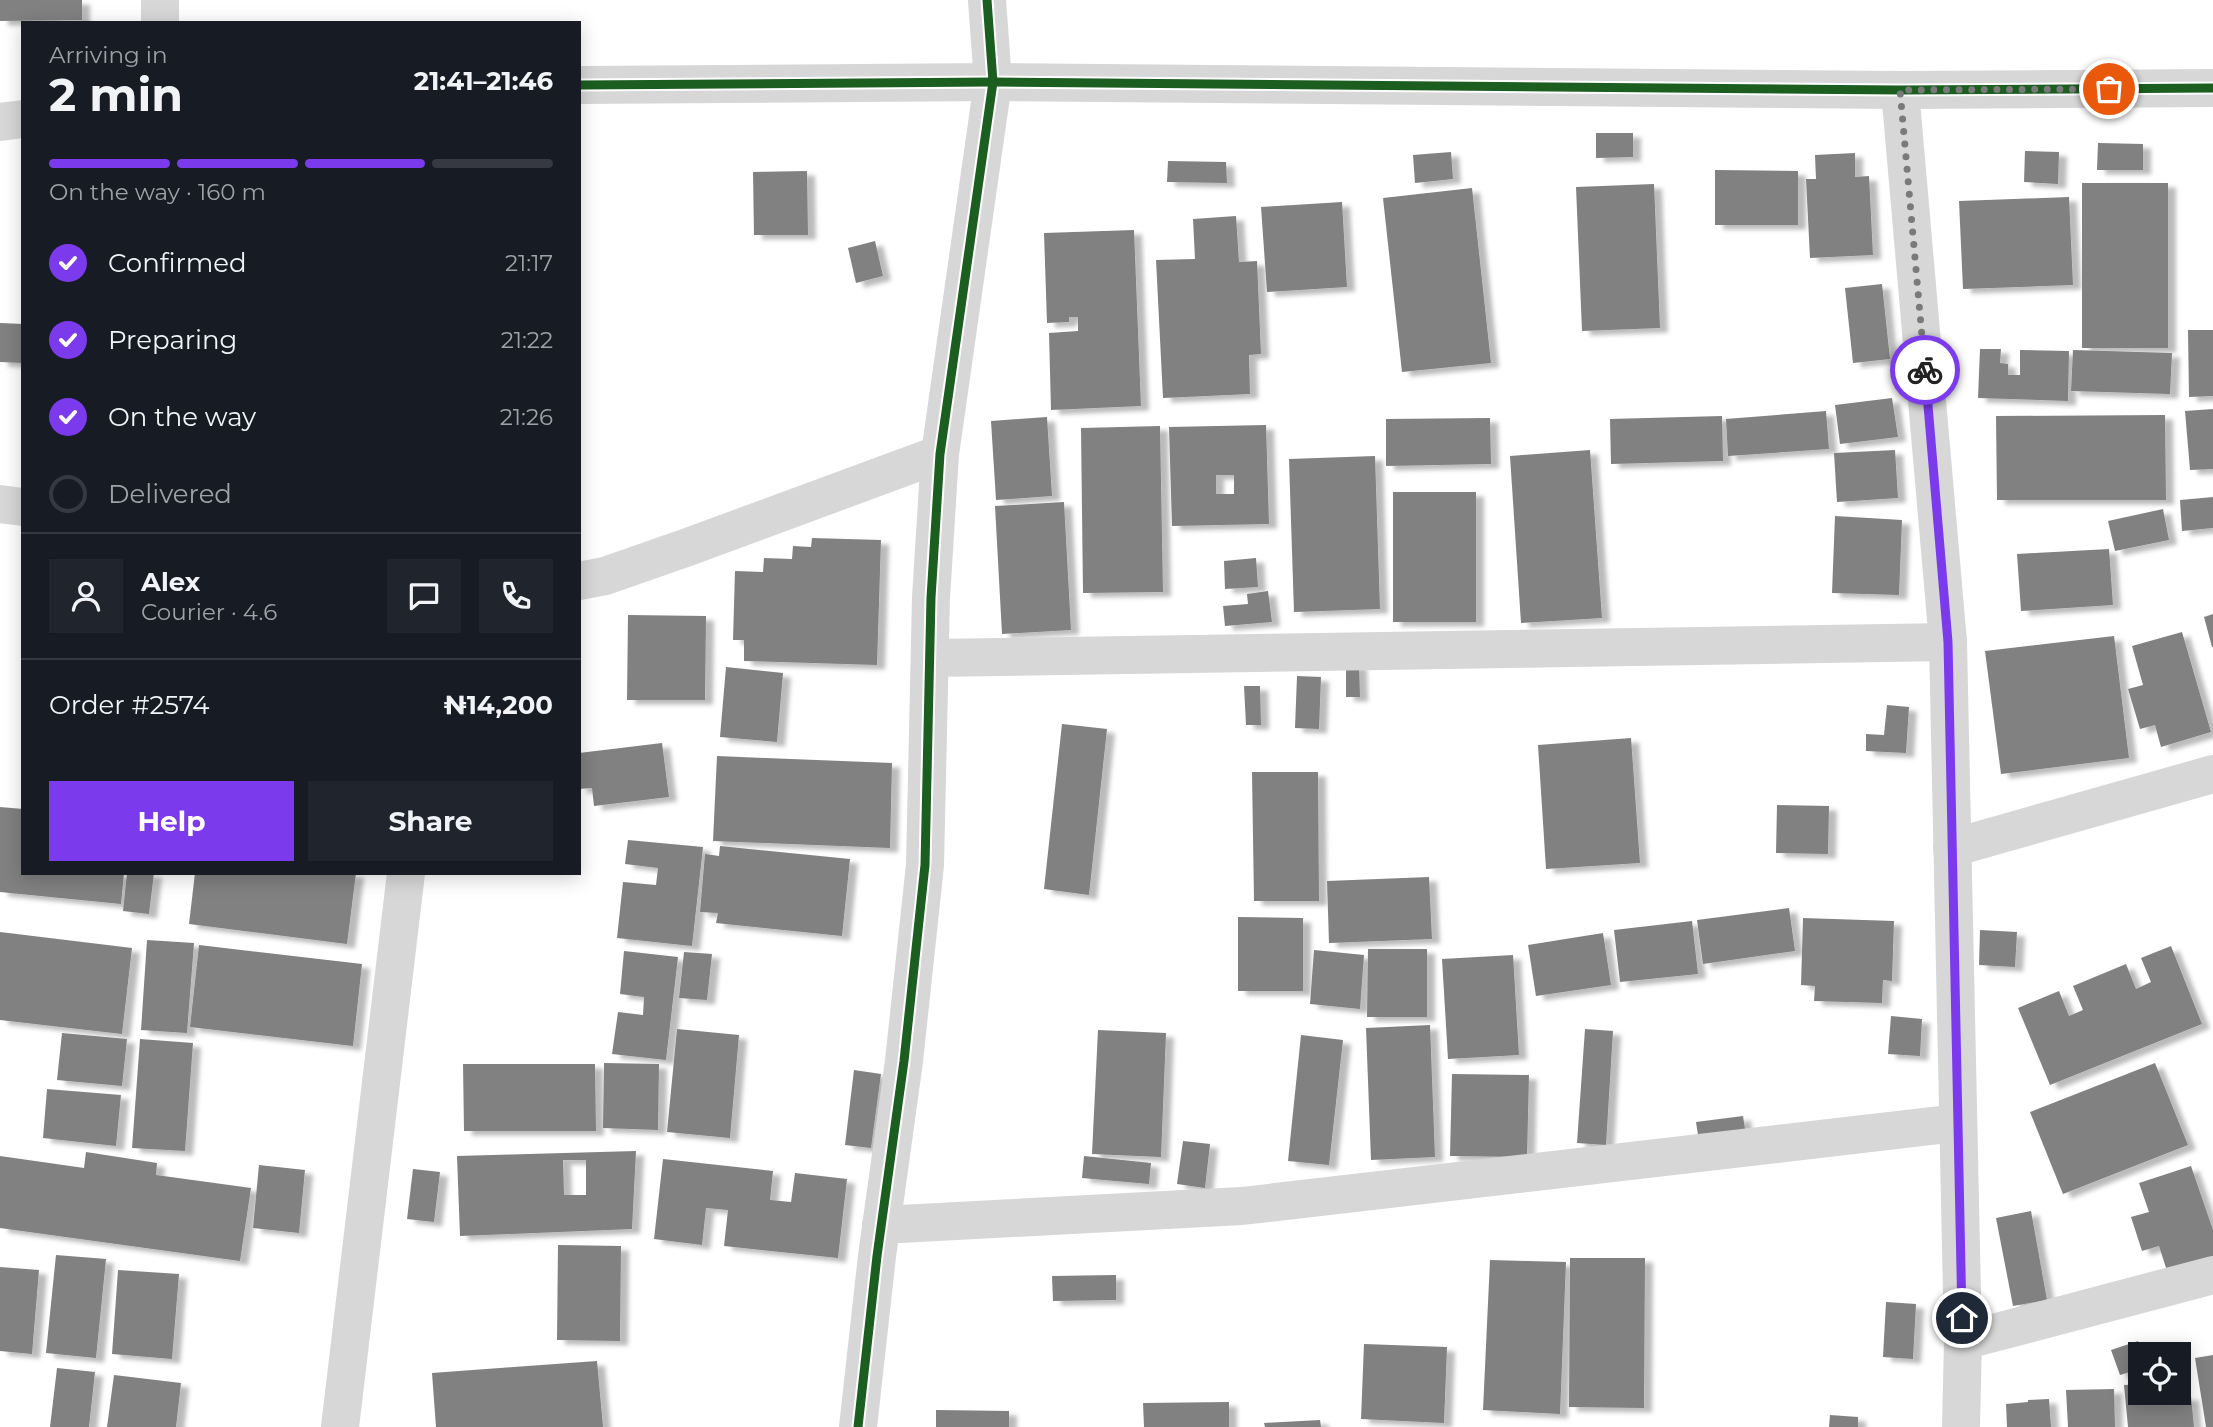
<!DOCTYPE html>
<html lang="en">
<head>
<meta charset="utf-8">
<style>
  :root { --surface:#171b24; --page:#20242c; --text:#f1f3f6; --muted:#9ea1a6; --line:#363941; --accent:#7c3aed }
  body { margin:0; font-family:Montserrat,sans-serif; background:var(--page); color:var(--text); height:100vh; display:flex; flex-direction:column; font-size:26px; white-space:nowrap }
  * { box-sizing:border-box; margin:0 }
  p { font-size:23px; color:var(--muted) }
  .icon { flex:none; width:38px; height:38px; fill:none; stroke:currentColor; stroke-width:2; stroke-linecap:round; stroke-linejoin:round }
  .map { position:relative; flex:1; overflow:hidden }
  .side { position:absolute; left:21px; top:21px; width:560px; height:854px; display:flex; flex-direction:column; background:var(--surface); border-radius:0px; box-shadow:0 4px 18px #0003 }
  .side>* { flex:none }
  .fabs { position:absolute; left:2128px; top:1342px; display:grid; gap:14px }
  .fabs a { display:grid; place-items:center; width:63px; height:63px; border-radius:0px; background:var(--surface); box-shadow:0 4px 18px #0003; font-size:35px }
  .pin { position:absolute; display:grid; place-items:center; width:60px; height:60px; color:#fff; margin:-30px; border:4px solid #fff; border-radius:50%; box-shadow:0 2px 7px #0007 }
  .courier { position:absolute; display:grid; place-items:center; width:70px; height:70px; margin:-35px; border:5px solid #7c3aed; border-radius:50%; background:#fff; color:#222; box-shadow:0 2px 9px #0007 }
  .headline em { font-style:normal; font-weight:700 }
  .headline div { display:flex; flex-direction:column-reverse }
  .headline { display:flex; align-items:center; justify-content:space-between; height:119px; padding:0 28px }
  h1 { font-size:46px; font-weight:700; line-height:52px }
  .bar { display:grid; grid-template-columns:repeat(4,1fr); gap:10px 7px; align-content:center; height:84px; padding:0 28px }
  .bar i { height:9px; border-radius:5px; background:var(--line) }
  .bar .current { background:var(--accent) }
  .bar p { grid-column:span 4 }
  .line { display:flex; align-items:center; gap:18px; padding:0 28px; border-top:2px solid var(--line) }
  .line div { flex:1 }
  .round { display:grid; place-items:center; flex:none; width:74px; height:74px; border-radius:0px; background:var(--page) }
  ol { padding:0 28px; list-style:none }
  li { display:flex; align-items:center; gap:21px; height:77px }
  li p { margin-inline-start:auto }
  li .icon { padding:7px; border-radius:50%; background:var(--accent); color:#fff; stroke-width:4 }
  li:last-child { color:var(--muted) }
  li i { width:38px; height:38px; border:4px solid var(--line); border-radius:50% }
  .button { display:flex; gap:14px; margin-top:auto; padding:14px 28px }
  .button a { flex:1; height:80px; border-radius:0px; background:var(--accent); color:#fff; font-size:28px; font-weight:700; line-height:80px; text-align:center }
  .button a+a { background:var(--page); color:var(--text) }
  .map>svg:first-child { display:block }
  .building { fill:#818181; fill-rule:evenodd; filter:url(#shadow) }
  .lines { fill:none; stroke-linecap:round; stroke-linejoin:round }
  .street { stroke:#d7d7d7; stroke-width:38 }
  .cycleway-casing { stroke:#fff; stroke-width:13 }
  .cycleway { stroke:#1b5e20; stroke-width:9 }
  .done { stroke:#7a7a7a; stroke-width:7; stroke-dasharray:0 12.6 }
  .route { stroke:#7c3aed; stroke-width:9 }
</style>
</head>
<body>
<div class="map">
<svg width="2213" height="1427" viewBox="0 0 2213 1427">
  <defs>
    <filter id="shadow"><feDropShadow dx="8" dy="4.5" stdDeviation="2" flood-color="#0004"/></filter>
  </defs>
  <rect width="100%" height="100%" fill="#fff"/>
  <g class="building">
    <polygon points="0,0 82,0 82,20 0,21"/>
    <polygon points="1596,133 1633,133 1633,157 1596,158"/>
    <polygon points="2098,143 2143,144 2143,170 2097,170"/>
    <polygon points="2025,151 2059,152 2058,184 2024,182"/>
    <polygon points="1451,152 1453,179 1415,183 1413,155"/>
    <polygon points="1855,153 1855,177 1869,176 1873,255 1810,258 1806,179 1816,179 1815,155"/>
    <polygon points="1168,161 1226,162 1227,183 1167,182"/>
    <polygon points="1715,170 1798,171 1798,225 1715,225"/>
    <polygon points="807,171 808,235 754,235 753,172"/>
    <rect x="2082" y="183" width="86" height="165"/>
    <polygon points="1654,184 1660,328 1582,331 1576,187"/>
    <polygon points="1472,188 1491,363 1402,372 1383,198"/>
    <polygon points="2069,197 2073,285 1963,289 1959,201"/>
    <polygon points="1342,202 1347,287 1267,292 1261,207"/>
    <polygon points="1236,216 1239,262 1257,261 1261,354 1249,355 1250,394 1163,398 1156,260 1195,259 1193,219"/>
    <polygon points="1134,230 1141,406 1051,410 1049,333 1078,331 1078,317 1069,317 1069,322 1047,323 1044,233"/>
    <polygon points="875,241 883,276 856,283 848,248"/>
    <polygon points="1882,284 1890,359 1853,363 1845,288"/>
    <polygon points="0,323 23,324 23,363 0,362"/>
    <polygon points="2188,330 2213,330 2213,396 2189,397"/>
    <polygon points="1980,349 2001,349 2000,363 2008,364 2008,375 2020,375 2020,350 2069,351 2068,401 1978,398"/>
    <polygon points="2073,350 2172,353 2170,394 2071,391"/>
    <polygon points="1892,398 1898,437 1840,444 1835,405"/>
    <polygon points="2213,409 2213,469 2190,470 2185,411"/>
    <polygon points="1826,411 1829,449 1728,456 1726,419"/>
    <polygon points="2165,415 2166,500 1997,500 1996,416"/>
    <polygon points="1722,416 1723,461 1611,464 1610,419"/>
    <polygon points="1047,417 1052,496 996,500 991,421"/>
    <polygon points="1490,418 1491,464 1386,466 1386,419"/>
    <path d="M1266,425L1269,524L1172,526L1169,427ZM1216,475H1234V494H1216Z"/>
    <polygon points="1160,426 1163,592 1083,593 1081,428"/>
    <polygon points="1590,450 1602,618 1521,623 1510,456"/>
    <polygon points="1895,450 1898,498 1837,502 1834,453"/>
    <polygon points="1375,456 1380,609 1294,612 1289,459"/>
    <rect x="1393" y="492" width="83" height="130"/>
    <polygon points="2213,497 2213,528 2182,531 2180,500"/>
    <polygon points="1064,502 1071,630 1002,634 995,506"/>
    <polygon points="2163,509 2169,540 2115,551 2108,521"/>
    <polygon points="1835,516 1902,520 1899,595 1832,593"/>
    <polygon points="812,538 881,540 877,665 744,661 744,640 733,640 735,571 763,572 764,558 792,559 793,546 811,547"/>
    <polygon points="2109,549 2113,605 2021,611 2017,554"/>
    <polygon points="1256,558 1258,587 1225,589 1224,561"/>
    <polygon points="1268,591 1272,622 1225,626 1223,606 1248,604 1247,594"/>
    <polygon points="2213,614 2213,647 2212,647 2204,617"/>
    <polygon points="628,615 706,616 705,700 627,700"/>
    <polygon points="2182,632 2211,732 2161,747 2155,725 2140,729 2128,689 2143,685 2132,646"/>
    <polygon points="2114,636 2129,758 2001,774 1985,651"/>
    <polygon points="1346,664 1359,664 1360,697 1346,697"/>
    <polygon points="726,667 783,673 777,742 720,737"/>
    <polygon points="1297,676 1321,677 1319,729 1295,728"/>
    <polygon points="1244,686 1260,686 1261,725 1246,725"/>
    <polygon points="1887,705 1909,707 1906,753 1866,751 1866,734 1884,735"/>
    <polygon points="1062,724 1107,729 1089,895 1044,889"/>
    <polygon points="1631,738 1640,863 1546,869 1538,745"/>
    <polygon points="662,743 669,797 594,806 592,788 579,789 579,753"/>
    <polygon points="717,756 892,763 890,848 713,841"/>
    <polygon points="1252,772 1318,772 1319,901 1254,901"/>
    <polygon points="1777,805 1829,806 1828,854 1776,853"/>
    <polygon points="0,807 23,809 23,873 124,873 121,904 0,892"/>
    <polygon points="628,840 703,847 692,946 617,938 623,882 656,885 658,868 625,864"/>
    <polygon points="720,846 850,859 842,936 716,923 718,913 700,912 705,854 719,856"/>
    <polygon points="127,873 154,873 149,914 123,911"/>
    <polygon points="195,873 356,873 347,944 189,924"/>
    <polygon points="1429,877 1432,939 1329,943 1327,881"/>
    <polygon points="1789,908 1795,951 1703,964 1697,920"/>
    <polygon points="1238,917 1303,918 1303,991 1238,991"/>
    <polygon points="1803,918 1894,921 1892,981 1883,980 1882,1003 1814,1001 1815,986 1801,985"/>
    <polygon points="1692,921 1698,974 1620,982 1614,930"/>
    <polygon points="1980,930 2017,932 2015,967 1979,965"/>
    <polygon points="0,932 132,948 122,1034 0,1020"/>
    <polygon points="1603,933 1611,985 1536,996 1528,945"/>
    <polygon points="147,940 194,943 187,1033 141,1030"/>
    <polygon points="199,945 362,964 353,1046 190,1027"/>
    <polygon points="2171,946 2202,1024 2050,1085 2018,1008 2059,991 2069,1016 2083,1010 2073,986 2126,964 2136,989 2151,982 2141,958"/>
    <polygon points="1368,949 1427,949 1427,1017 1367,1017"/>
    <polygon points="1314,950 1364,955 1360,1009 1310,1004"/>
    <polygon points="624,951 678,957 666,1060 612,1054 618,1012 643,1015 644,997 620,994"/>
    <polygon points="684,952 712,954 707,1000 679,998"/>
    <polygon points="1513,955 1519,1055 1448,1059 1442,959"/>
    <polygon points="1891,1016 1922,1019 1920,1056 1888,1054"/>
    <polygon points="1430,1025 1435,1157 1371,1160 1366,1028"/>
    <polygon points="677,1029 739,1035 730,1138 667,1132"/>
    <polygon points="1585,1029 1613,1031 1606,1145 1577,1143"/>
    <polygon points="1098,1030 1166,1033 1161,1157 1092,1154"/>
    <polygon points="62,1033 127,1039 122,1086 57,1080"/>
    <polygon points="1301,1035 1343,1040 1329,1165 1288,1161"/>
    <polygon points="140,1039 193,1043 185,1151 132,1148"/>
    <polygon points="604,1063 659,1064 658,1130 603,1128"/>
    <polygon points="2155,1063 2188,1145 2063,1194 2030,1112"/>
    <polygon points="463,1064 595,1064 596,1131 464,1131"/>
    <polygon points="854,1070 881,1074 871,1148 845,1145"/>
    <polygon points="1452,1074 1529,1075 1527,1157 1450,1156"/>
    <polygon points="47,1089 121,1095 116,1146 43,1138"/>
    <polygon points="1743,1116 1747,1142 1700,1148 1696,1122"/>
    <polygon points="1183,1141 1210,1144 1205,1188 1177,1184"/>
    <path d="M636,1151L632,1229L460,1236L457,1156ZM563,1160H586V1195H564Z"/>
    <polygon points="86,1152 157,1163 156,1175 251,1188 240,1261 0,1228 0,1156 84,1168"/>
    <polygon points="1084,1156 1151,1163 1149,1184 1082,1178"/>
    <polygon points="663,1159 773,1171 770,1200 791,1202 795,1173 847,1179 838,1258 724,1246 728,1210 706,1208 702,1245 654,1239"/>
    <polygon points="259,1165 305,1170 299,1233 253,1228"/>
    <polygon points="2191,1166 2213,1230 2213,1256 2167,1271 2159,1246 2142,1251 2131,1217 2149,1212 2139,1183"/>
    <polygon points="413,1169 440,1172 434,1222 407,1219"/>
    <polygon points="2031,1211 2047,1300 2013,1306 1996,1218"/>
    <polygon points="558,1245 621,1246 620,1341 557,1340"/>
    <polygon points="56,1255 106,1259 96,1358 46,1353"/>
    <polygon points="1570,1258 1645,1258 1644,1408 1569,1407"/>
    <polygon points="1490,1260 1566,1262 1560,1414 1483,1410"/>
    <polygon points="0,1267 39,1270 32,1354 0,1351"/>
    <polygon points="118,1270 179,1274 172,1359 112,1354"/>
    <polygon points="1116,1275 1116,1300 1053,1301 1052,1276"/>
    <polygon points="1886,1302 1916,1304 1913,1359 1883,1357"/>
    <polygon points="2138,1341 2142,1354 2140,1354 2140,1369 2120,1375 2111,1350"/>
    <polygon points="1364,1344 1447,1347 1444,1423 1361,1419"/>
    <polygon points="2213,1355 2213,1427 2206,1427 2195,1358"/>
    <polygon points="597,1361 603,1427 436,1427 432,1373"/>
    <polygon points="57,1368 95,1372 89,1427 50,1427"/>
    <polygon points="114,1375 181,1383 176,1427 107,1427"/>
    <polygon points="2140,1384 2140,1393 2177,1393 2177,1396 2191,1396 2194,1427 2128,1427 2124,1385"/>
    <polygon points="2114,1389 2115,1427 2068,1427 2066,1390"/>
    <polygon points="2049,1399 2051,1427 2007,1427 2006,1404 2028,1402 2028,1400"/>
    <polygon points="1229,1402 1229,1427 1144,1427 1143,1403"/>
    <polygon points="936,1410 1009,1411 1009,1427 936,1427"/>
    <polygon points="1830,1415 1858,1417 1858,1427 1829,1427"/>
    <polygon points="1320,1420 1321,1427 1265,1427 1264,1423"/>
  </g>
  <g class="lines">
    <g class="street">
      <polyline points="160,0 160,23"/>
      <polyline points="579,85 993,82 1900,90 2213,88"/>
      <polyline points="1900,90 1948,642 1963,1341 1961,1427"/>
      <polyline points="0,122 23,119"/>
      <polyline points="0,504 23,507"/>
      <polyline points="579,581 605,576 688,547 940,454"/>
      <polyline points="931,658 1948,642"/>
      <polyline points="1952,848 2213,774"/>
      <polyline points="881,1225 1242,1206 1957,1123"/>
      <polyline points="1963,1341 2213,1275"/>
      <polyline points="340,1427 406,873"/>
      <polyline points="858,1427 877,1256 904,1061 925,865 931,598 940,454 993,82 987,0"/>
    </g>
    <defs>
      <g id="cycleway">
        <polyline points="579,85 993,82 1900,90 2213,88"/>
        <polyline points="858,1427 877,1256 904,1061 925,865 931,598 940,454 993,82 987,0"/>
      </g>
    </defs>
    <use href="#cycleway" class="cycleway-casing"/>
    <use href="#cycleway" class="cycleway"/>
  </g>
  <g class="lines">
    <polyline class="done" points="1925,370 1900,90 2109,89"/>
    <polyline class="route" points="1925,370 1948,642 1962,1318"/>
  </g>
</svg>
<div class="fabs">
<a><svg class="icon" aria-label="locate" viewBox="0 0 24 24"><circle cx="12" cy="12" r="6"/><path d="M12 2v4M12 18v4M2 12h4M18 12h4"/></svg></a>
</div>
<div class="pin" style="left:2109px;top:89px;background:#ea580c"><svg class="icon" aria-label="bag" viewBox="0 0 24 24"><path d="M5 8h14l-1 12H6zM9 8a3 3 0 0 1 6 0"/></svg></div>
<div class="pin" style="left:1962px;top:1318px;background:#1f2937"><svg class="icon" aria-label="home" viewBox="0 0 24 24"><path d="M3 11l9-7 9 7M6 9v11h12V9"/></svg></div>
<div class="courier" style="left:1925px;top:370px"><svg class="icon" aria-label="bike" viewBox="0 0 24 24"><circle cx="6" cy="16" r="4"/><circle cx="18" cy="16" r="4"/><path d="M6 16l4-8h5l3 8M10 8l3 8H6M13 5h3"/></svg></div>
<section class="side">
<div class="headline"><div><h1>2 min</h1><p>Arriving in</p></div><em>21:41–21:46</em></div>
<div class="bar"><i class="current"></i><i class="current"></i><i class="current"></i><i></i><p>On the way · 160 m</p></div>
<ol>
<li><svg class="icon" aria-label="check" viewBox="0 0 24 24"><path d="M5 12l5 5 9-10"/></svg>Confirmed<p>21:17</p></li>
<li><svg class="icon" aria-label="check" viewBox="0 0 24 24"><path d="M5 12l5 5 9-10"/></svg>Preparing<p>21:22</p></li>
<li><svg class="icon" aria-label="check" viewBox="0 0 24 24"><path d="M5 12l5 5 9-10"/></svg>On the way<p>21:26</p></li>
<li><i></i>Delivered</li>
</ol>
<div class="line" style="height:126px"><a class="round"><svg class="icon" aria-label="person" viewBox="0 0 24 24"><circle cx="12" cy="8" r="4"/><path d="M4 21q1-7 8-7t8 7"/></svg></a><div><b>Alex</b><p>Courier · 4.6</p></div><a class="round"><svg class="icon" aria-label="chat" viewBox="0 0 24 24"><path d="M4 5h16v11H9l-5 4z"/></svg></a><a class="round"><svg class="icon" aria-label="phone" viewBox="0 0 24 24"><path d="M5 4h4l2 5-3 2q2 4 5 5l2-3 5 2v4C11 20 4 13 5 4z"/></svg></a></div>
<div class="line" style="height:91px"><div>Order #2574</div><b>₦14,200</b></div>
<div class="button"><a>Help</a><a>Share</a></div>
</section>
</div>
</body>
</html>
